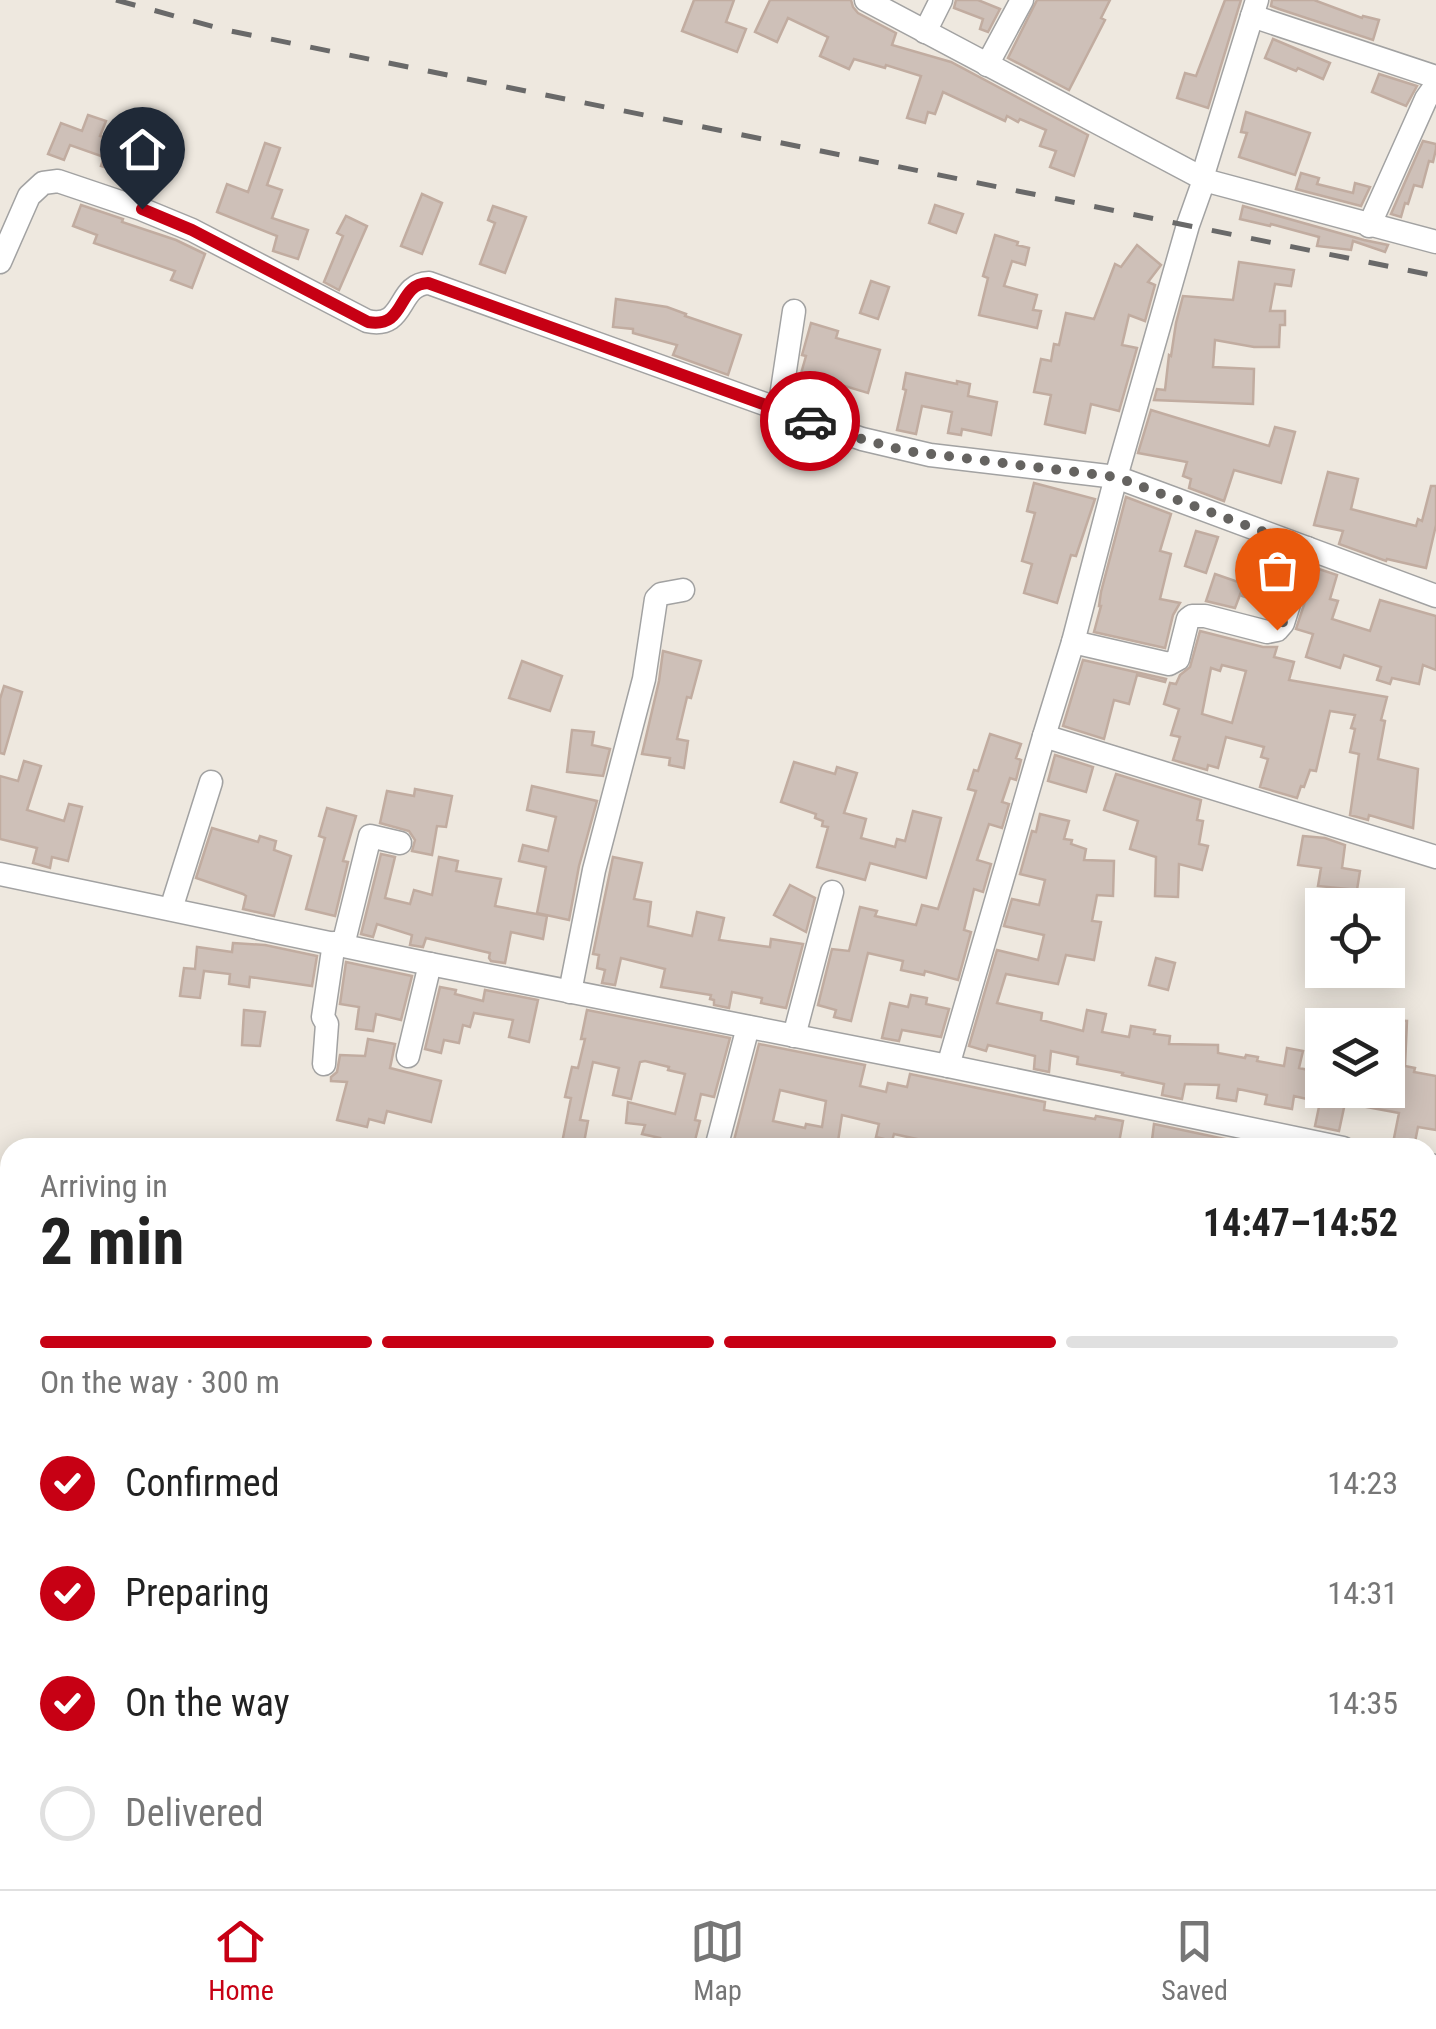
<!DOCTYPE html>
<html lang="en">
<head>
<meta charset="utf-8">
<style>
  :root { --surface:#fff; --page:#f2f2f2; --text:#222; --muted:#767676; --line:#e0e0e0; --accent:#c70014 }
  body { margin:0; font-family:"Roboto Condensed",sans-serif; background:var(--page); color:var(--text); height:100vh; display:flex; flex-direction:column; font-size:38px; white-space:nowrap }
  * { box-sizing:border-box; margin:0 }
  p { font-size:32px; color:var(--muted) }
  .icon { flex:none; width:55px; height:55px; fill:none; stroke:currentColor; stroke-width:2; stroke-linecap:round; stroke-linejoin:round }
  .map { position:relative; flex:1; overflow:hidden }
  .drawer { position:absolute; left:0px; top:1138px; width:1438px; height:752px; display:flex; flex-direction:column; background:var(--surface); border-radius:30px 30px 0 0; box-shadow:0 5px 25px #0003 }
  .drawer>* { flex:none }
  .tools { position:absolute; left:1305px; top:888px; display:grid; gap:20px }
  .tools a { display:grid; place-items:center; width:100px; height:100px; border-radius:0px; background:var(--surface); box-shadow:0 5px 25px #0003; font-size:50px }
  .pin { position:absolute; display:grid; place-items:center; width:85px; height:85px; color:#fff; margin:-102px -42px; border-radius:50% 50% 50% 0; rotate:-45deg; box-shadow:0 0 10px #0007 }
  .pin .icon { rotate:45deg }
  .courier { position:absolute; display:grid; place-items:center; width:100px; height:100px; margin:-50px; border:8px solid #c70014; border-radius:50%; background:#fff; color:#222; box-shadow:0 2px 12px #0007 }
  .overview em { font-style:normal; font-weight:700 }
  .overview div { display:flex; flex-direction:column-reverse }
  .overview { display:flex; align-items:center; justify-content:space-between; height:170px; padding:0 40px }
  h1 { font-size:65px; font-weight:700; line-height:75px }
  .bar { display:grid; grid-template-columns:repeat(4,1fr); gap:15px 10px; align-content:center; height:120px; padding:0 40px }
  .bar i { height:12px; border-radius:8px; background:var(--line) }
  .bar .active { background:var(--accent) }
  .bar p { grid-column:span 4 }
  ol { padding:0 40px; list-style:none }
  li { display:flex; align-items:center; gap:30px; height:110px }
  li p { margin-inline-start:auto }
  li .icon { padding:10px; border-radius:50%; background:var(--accent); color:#fff; stroke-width:4 }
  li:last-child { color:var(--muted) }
  li i { width:55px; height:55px; border:5px solid var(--line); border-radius:50% }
  .dock { display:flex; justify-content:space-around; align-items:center; height:140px; border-top:2px solid var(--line); background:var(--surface); font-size:28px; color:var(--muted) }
  .dock a { display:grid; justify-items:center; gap:5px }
  .dock .active { color:var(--accent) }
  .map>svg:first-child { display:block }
  .building { fill:#cec0b8; stroke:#c1aca0; stroke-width:2.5; fill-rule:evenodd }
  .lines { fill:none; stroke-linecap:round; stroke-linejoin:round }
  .minor-casing { stroke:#a2a2a2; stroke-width:25 }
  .minor { stroke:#fff; stroke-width:22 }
  .rail { stroke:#696969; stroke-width:5; stroke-dasharray:20 20; stroke-linecap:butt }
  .done { stroke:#656360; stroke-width:10; stroke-dasharray:0 18 }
  .route { stroke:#c70014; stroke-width:12 }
</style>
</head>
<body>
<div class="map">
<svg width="1436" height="1889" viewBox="0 0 1436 1889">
  <rect width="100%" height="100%" fill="#eee8df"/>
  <g class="building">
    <polygon points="694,0 734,0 726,22 746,29 737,52 682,31"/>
    <polygon points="770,0 851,0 853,7 858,13 896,33 892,45 951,62 1088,135 1074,176 1050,167 1056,151 1040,146 1046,130 1020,119 1018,122 1007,116 1005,121 943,92 935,114 928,112 925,123 907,118 921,76 886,65 885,68 854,59 849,69 820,56 828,37 788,18 777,42 755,32"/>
    <polygon points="956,0 978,0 1000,9 988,32 980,29 983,19 954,8"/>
    <polygon points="1037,0 1110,0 1101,18 1105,20 1069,90 1008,58"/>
    <polygon points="1225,0 1241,0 1208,108 1177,98 1185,73 1196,76"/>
    <polygon points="1272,0 1314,0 1362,18 1363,16 1379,20 1373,40 1279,9 1271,6"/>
    <polygon points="1273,39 1330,63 1323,79 1298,68 1296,71 1265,58"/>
    <polygon points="1379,74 1417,86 1406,106 1372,92"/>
    <polygon points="1246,112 1310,133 1295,175 1239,157 1247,133 1241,132"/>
    <polygon points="88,115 106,121 100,136 125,144 116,171 101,166 104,157 70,145 64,160 48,154 61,123 82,131"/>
    <polygon points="159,138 176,144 162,181 145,175"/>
    <polygon points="1423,141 1436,144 1436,149 1433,162 1429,161 1422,187 1414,185 1408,204 1405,203 1401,217 1391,214"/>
    <polygon points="265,143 280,148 267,185 282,190 272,218 308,230 298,259 273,251 277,236 217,212 227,184 248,192"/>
    <polygon points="1301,173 1319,178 1317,184 1353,193 1355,183 1370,187 1361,206 1296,189"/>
    <polygon points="422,194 442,203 422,254 401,246"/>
    <polygon points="81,205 123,219 122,222 176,240 205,254 192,288 171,280 175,271 94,243 97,235 73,226"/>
    <polygon points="935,205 963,214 956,233 929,223"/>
    <polygon points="493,206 526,217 505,273 480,264 495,223 488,220"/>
    <polygon points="1243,206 1364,240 1388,245 1385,252 1353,241 1351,250 1317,246 1319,237 1271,224 1270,226 1240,219"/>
    <polygon points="346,216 367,226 339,290 324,282 343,236 337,233"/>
    <polygon points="995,235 1018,242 1017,245 1029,248 1025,265 1012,261 1004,286 1037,295 1033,310 1041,311 1037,328 979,315 988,278 983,276"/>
    <polygon points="1137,245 1161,265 1148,282 1155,285 1145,321 1129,315 1122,345 1137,348 1119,411 1091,404 1085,433 1045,424 1051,395 1034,392 1041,359 1051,361 1054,344 1059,345 1066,313 1094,319 1115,264 1121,267"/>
    <polygon points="1239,262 1294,270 1291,286 1275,284 1270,311 1285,311 1285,325 1280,325 1279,347 1254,347 1215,340 1213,367 1254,369 1253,404 1154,400 1157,389 1165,390 1169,355 1171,356 1176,323 1183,296 1233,300"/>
    <polygon points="871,281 889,287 878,319 860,313"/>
    <polygon points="616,299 667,307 686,314 685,316 741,335 728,375 673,355 677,345 633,333 633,329 613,327"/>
    <polygon points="811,323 838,331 836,338 880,350 868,393 845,386 843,394 798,384 806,356 802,355 804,348"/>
    <polygon points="906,373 957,384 957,381 970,384 968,396 997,402 991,435 962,429 961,435 948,433 952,412 922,406 916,434 897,430 906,390 903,389"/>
    <polygon points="1151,410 1269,446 1275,427 1295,432 1281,483 1234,470 1224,501 1189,488 1191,479 1183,476 1187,462 1138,453"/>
    <polygon points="1328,472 1358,479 1351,509 1416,526 1418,519 1422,521 1431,486 1436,486 1436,525 1426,568 1387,559 1386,561 1339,544 1343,531 1314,525"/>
    <polygon points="1034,483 1095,499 1076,556 1071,555 1057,603 1024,593 1032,564 1022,561 1035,513 1027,511"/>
    <polygon points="1126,497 1171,514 1160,551 1171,554 1160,599 1180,603 1173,615 1165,648 1094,632 1101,606 1099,606 1101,592"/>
    <polygon points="1196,531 1218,537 1206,573 1185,566"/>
    <polygon points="1257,554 1276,561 1266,588 1277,592 1270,613 1264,611 1267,604 1242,596"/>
    <polygon points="1316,568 1337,575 1330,599 1338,601 1332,619 1370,631 1380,600 1436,616 1436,670 1423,665 1419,684 1392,678 1390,684 1377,680 1381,667 1344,655 1340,668 1306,657 1313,634 1296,629"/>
    <polygon points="1215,574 1244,584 1235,608 1206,601"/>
    <path d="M1200,631L1263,647H1277L1274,657L1294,662L1289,680L1387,697L1381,720L1385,721L1378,759L1418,769L1413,828L1369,815L1368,820L1350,815L1359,754L1350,752L1355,729L1351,728L1355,715L1330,711L1316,771L1310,770L1304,787L1301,786L1297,798L1260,787L1268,759L1261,757L1264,747L1226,737L1218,768L1208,765L1207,770L1173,760L1180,737L1171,735L1179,709L1164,704L1170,683L1176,684L1180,675L1190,667ZM1222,665L1246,671L1232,723L1202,714L1211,668L1220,671Z"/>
    <polygon points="663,651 701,661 691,698 687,697 677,739 688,741 684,768 669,765 670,758 642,754 659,681"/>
    <polygon points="1083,660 1166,679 1165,682 1137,675 1129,704 1114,700 1104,739 1063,726"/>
    <polygon points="522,661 562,676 550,711 509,698"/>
    <polygon points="4,686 22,692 4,754 0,753 0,699"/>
    <polygon points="572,730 594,732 592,745 610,749 603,776 567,772"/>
    <polygon points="990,734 1021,744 1016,758 1021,760 1016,780 1010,778 1002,802 1009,804 1002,828 989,824 977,860 991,864 983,892 974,889 964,930 971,932 958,980 925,971 924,975 901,970 903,961 868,953 851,1021 834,1017 836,1010 818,1005 832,949 849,951 860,907 877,911 875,916 916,925 922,905 938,909 976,791 968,789 974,770 978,771"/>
    <polygon points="1055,755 1093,767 1086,792 1048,781"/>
    <polygon points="24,761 41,766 27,810 64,821 69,804 82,807 68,861 52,857 50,868 33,863 37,848 0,839 0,776 18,781"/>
    <polygon points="794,762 835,774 837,767 857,773 844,813 866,819 861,838 895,847 897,839 905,841 913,811 941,818 926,878 870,863 865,880 817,867 828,827 822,826 823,821 815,818 816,814 781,802"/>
    <polygon points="1116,774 1201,800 1197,820 1203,821 1199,844 1208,846 1202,870 1179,864 1178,897 1155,896 1156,857 1130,849 1138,821 1104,810"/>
    <polygon points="532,786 597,801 579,866 569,920 537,913 546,867 519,861 523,845 548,851 556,817 527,810"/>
    <polygon points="415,789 452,796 446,827 437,826 432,855 412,851 415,840 409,831 380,823 387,791 414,796"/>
    <polygon points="327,808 356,816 343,861 348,862 335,916 306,909 325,838 319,836"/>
    <polygon points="1040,814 1069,821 1064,839 1072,840 1071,844 1086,849 1084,860 1114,861 1113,896 1097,895 1092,921 1101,922 1094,960 1066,955 1058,984 1006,974 997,1003 1042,1013 1041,1020 1083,1031 1087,1010 1106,1014 1102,1032 1129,1037 1131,1026 1155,1030 1154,1034 1170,1036 1169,1044 1218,1045 1218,1053 1245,1058 1246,1055 1258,1057 1257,1061 1284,1066 1287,1048 1303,1051 1299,1068 1318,1072 1313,1090 1388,1090 1388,1020 1407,1021 1405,1066 1415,1068 1414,1072 1436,1076 1436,1130 1418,1127 1414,1147 1393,1143 1399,1113 1345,1103 1339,1131 1315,1126 1320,1102 1294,1096 1292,1109 1265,1104 1267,1095 1238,1089 1236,1101 1217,1098 1219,1085 1185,1084 1182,1099 1162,1095 1164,1084 1122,1075 1123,1073 1077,1064 1078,1057 1051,1051 1049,1072 1034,1069 1035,1056 988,1045 986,1051 969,1046 997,950 1038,960 1044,935 1004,926 1012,899 1039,905 1045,880 1020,874 1032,831 1036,832"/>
    <polygon points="212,828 258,842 260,836 276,841 274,850 291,856 274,916 243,909 246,896 243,894 196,878"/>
    <polygon points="1303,836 1325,838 1345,845 1342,868 1360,871 1357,890 1318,886 1321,868 1298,865"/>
    <polygon points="381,854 395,857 385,898 410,904 414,890 432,895 439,857 458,861 456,871 501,879 495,906 547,916 543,939 511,932 505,963 491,961 489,958 490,953 426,938 423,947 410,945 412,935 377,924 373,937 361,934"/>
    <polygon points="613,857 642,863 634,899 651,902 648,926 692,936 697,912 724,918 719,940 770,947 771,939 803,944 786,1008 761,1003 762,998 732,992 729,1008 714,1005 714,1000 710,999 711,995 661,987 665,969 621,958 615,985 602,983 605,970 597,968 599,955 593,954"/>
    <polygon points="790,885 815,898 806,932 774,915"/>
    <polygon points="233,943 265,945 317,956 312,986 250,977 249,987 229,984 230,974 204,971 200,998 180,996 184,968 195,969 197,947 232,952"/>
    <polygon points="1156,958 1175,963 1168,990 1149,985"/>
    <polygon points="346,962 412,976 401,1020 376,1014 373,1031 356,1029 359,1007 340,1004"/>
    <polygon points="440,987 456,990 455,994 483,1001 485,990 538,1000 529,1042 509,1037 513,1020 474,1013 470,1027 463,1025 459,1043 444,1040 441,1053 425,1049"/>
    <polygon points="911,995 927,998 926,1004 949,1009 941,1037 902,1030 899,1041 882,1038 890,1003 908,1007"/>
    <polygon points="244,1010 265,1012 260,1046 242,1045"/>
    <polygon points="587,1010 730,1038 714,1097 701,1094 695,1120 700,1121 693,1148 657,1148 660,1138 642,1134 645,1125 626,1123 628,1102 675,1114 685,1074 668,1070 669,1067 645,1061 640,1062 631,1099 613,1095 619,1068 593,1062 580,1120 588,1121 583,1148 561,1148 571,1098 565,1097 572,1067 578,1068 585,1039 581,1039"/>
    <polygon points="368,1039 395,1044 390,1068 441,1081 431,1122 387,1111 384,1123 369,1119 367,1127 337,1120 347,1082 331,1081 331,1077 337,1072 340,1055 365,1056"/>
    <path d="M759,1044L865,1065L860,1086L886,1092L888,1083L907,1087L910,1074L1045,1102L1044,1110L1095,1119L1096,1116L1123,1121L1118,1148H925L926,1141L894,1134L892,1141L876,1137L879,1124L842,1115L837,1148L822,1145V1148H732ZM780,1090L826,1101L822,1127L806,1124L805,1128L773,1121Z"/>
    <polygon points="1154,1124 1258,1146 1258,1148 1151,1148"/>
  </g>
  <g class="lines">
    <defs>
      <g id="minor">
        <polyline points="866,0 1202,178"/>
        <polyline points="1252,16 1436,77"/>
        <polyline points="925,32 941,0"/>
        <polyline points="987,65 1022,0"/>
        <polyline points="1204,180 1436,242"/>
        <polyline points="1369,226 1426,99 1436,85"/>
        <path d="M0,262L29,196L43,183L58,181L141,209L192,230L367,321C407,330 396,284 429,283L862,439L930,455L1116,477L1436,596"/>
        <polyline points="779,410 794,311"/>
        <polyline points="1073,642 1169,664 1178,659 1188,619 1192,616 1205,616 1267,632 1277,630 1283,623 1307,548"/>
        <polyline points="1044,736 1436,857"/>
        <polyline points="0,874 430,964 948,1066 1343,1148"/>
        <polyline points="171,909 211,782"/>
        <polyline points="343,945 370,836 400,843"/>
        <polyline points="570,992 594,870 644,679 656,599 661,594 683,590"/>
        <polyline points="794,1036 832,892"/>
        <polyline points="408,1056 430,964"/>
        <polyline points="324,1064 327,1024 323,1017 334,943"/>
        <polyline points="948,1066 1044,736 1073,642 1116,477 1188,225 1204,180 1202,178 1257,0"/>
        <polyline points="716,1148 748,1027"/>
        <polyline points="1428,1165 1436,1166"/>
        <polyline points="1428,1447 1436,1449"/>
        <polyline points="416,1889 420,1880"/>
      </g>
    </defs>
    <use href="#minor" class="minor-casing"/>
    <use href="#minor" class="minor"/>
    <polyline class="rail" points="116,0 226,30 1436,276"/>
  </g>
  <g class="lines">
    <polyline class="done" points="810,421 862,439 906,451 1116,477 1307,548 1283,622 1277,630"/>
    <path class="route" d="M142,209L192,230L368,322C407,329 396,284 428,283L810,421"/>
  </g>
</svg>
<div class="tools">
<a><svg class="icon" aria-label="locate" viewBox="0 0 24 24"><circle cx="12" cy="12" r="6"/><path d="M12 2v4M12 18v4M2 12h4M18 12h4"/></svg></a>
<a><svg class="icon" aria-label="layers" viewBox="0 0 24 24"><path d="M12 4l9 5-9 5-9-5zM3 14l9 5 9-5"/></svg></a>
</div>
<div class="pin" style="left:1277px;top:630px;background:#ea580c"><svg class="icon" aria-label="bag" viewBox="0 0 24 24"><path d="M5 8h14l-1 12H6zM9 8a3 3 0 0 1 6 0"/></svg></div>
<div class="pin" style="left:142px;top:209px;background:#1f2937"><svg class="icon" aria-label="home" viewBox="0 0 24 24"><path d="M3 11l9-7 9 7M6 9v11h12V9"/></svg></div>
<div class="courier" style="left:810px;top:421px"><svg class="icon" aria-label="car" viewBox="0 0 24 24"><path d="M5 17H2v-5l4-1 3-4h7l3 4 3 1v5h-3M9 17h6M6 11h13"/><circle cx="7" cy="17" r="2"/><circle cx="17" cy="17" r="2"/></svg></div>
<section class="drawer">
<div class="overview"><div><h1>2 min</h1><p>Arriving in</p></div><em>14:47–14:52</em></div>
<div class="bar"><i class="active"></i><i class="active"></i><i class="active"></i><i></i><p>On the way · 300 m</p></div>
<ol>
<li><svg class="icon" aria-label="check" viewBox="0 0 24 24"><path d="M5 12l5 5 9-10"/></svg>Confirmed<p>14:23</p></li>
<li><svg class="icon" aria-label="check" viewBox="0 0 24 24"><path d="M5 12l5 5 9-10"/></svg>Preparing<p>14:31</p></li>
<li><svg class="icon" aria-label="check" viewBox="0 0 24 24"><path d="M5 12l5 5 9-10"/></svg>On the way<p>14:35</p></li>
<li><i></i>Delivered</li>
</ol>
</section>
</div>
<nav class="dock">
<a class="active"><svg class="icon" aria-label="home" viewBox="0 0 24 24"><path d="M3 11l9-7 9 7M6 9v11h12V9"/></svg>Home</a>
<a><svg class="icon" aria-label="map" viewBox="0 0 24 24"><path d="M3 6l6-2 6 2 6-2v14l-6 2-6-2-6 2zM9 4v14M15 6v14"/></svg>Map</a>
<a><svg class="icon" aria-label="saved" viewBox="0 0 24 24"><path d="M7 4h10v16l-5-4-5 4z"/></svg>Saved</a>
</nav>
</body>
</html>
